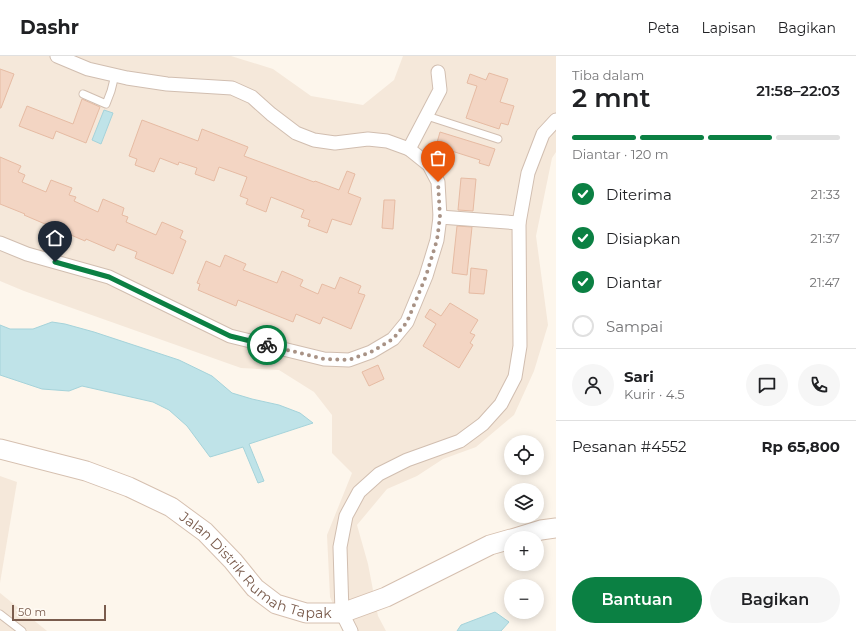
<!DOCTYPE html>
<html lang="id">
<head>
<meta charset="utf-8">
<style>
  :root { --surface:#fff; --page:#f6f6f6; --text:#202124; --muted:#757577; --line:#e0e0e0; --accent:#0b8043 }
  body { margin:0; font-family:Montserrat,sans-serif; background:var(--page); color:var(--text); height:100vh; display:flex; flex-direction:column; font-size:15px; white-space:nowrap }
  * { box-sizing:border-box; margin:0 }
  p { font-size:13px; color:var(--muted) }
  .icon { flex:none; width:22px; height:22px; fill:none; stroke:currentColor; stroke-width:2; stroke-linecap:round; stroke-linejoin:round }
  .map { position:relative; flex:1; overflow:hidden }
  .side { display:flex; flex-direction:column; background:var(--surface); width:300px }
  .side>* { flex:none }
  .controls { position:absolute; left:504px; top:379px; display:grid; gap:8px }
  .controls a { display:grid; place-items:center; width:40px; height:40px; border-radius:50%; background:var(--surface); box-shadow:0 2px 10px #0003; font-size:20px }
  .scale { position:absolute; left:12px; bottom:10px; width:94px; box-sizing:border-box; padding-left:4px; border:2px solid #7a5c4d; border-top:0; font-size:11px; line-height:14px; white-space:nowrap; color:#7a5c4d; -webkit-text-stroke:3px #fffaf3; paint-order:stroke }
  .pin { position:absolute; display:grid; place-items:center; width:34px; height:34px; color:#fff; margin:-41px -17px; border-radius:50% 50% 50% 0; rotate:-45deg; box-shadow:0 0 4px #0007 }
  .pin .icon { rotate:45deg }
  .courier { position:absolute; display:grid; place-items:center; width:40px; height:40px; margin:-20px; border:3px solid #0b8043; border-radius:50%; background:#fff; color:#222; box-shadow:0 1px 5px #0007 }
  .head em { font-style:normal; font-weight:600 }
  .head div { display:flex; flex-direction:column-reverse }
  .head { display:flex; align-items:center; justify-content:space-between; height:68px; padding:0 16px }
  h1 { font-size:26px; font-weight:600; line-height:30px }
  .bar { display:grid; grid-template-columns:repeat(4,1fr); gap:6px 4px; align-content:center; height:48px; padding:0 16px }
  .bar i { height:5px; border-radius:3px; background:var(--line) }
  .bar .selected { background:var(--accent) }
  .bar p { grid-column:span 4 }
  .line { display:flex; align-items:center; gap:10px; padding:0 16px; border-top:1px solid var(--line) }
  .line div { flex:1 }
  .round { display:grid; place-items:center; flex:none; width:42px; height:42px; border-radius:21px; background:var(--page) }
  ol { padding:0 16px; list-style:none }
  li { display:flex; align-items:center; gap:12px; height:44px }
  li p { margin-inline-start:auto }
  li .icon { padding:4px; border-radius:50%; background:var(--accent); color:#fff; stroke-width:4 }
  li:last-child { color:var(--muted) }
  li i { width:22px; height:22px; border:2px solid var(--line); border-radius:50% }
  .button { display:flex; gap:8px; margin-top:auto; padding:8px 16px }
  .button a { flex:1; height:46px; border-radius:24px; background:var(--accent); color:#fff; font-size:16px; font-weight:600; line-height:46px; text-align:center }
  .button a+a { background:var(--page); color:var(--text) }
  header { display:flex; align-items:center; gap:24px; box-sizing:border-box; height:56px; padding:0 20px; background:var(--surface); border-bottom:1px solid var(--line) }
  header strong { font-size:19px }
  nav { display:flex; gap:22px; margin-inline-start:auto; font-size:14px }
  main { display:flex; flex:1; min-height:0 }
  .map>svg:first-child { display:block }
  .residential { fill:#f5e8da }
  .water { fill:#bfe3e8; stroke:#a5d3da }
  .building { fill:#f3d5c3; stroke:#e6bba3 }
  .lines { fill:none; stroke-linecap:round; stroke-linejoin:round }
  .lane-casing { stroke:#d1beb0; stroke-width:9 }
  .street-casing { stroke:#d1beb0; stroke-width:15 }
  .secondary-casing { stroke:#d6c0b0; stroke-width:21 }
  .lane { stroke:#fff; stroke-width:7 }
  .street { stroke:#fff; stroke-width:13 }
  .secondary { stroke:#fff; stroke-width:19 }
  .done { stroke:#a89285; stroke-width:4; stroke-dasharray:0 7.2 }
  .route { stroke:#0b8043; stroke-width:5 }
  .labels { text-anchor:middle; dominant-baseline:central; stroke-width:3; stroke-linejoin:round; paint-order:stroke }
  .street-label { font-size:14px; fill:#7a5c4d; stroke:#fffaf3 }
</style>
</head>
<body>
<header>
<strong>Dashr</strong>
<nav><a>Peta</a><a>Lapisan</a><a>Bagikan</a></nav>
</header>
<main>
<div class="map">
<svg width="556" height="575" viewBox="0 0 556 575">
  <rect width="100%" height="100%" fill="#fdf6ec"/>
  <g class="residential">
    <polygon points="0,0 231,0 273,13 311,40 363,49 394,24 403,0 556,0 556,96 552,102 536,180 548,269 534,315 514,359 476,391 443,403 417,420 387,433 357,469 368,508 378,560 386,575 345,575 330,541 327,479 352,417 332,397 332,359 314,336 279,314 241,312 24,235 0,225"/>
    <polygon points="0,420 17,426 0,527"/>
    <polygon points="0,537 47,575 0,575"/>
  </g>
  <g class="water">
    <polygon points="104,54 113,57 101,88 92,84"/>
    <polygon points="52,266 65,268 94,276 179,304 212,320 232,337 252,343 279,349 300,357 313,367 249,388 264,425 258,427 243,391 210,401 187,370 169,354 153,346 82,330 69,335 42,333 0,319 0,269 10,273 33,273"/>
    <polygon points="495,556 509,566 501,575 457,575 461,569"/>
  </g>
  <g class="building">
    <polygon points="0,13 14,18 1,52 0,52"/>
    <polygon points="489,17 508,23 500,46 514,50 508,69 501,67 499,73 466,62 477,30 467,27 470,18 486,24"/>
    <polygon points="82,43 100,51 86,87 56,75 53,83 19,70 27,50 73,68"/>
    <polygon points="142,64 198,85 202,73 248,91 244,100 314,126 315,125 339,134 347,115 355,118 348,137 361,142 351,169 332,163 327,177 308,170 310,164 301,161 304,154 271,141 266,156 246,148 248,143 240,140 247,121 219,111 214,125 195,118 197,112 179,106 178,109 160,102 154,116 135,109 137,103 129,100"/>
    <polygon points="440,76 495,93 489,110 479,107 480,104 436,90"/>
    <polygon points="0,101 21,110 18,116 25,119 22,126 46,136 51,124 72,132 69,139 76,141 74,145 98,156 103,143 124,152 122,159 128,161 126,166 156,179 162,166 183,175 180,182 186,185 173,218 135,202 137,196 117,188 114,195 86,183 85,185 24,159 25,158 0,148"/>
    <polygon points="461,122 476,123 473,155 458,154"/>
    <polygon points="384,144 395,144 393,173 382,172"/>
    <polygon points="457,170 472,171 467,219 452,217"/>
    <polygon points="225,199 246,208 243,214 277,227 282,215 303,224 300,230 318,238 322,228 335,233 340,221 361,230 358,237 365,239 351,273 323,261 320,268 296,258 293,266 238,244 236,250 198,234 200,228 197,227 206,205 220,211"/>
    <polygon points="471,212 487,214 484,238 469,237"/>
    <polygon points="450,247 478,264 470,277 475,279 470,287 473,289 459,312 423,290 436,268 425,261 430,253 441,260"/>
    <polygon points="378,309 384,323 369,330 362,316"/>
  </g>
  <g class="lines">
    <defs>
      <g id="lane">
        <polyline points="83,38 106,48 111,35 115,19"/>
        <polyline points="427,60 498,83"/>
        <polyline points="0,558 22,575"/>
      </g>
      <g id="street">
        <polyline points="409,93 440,34 438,16"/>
        <polyline points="440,161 519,167"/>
        <polyline points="0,187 27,198 109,221 230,280 324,303 349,304 371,296 393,283 407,266 426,220 437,184 440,161 438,126 429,109 409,93 387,85 368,83 335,87 314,84 296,77 271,58 252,41 232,32 167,28 127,22 88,13 57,0"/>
        <polyline points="351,575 342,557 340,491 346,460 359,436 379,418 407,404 460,385 483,368 501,348 515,321 520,290 519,167 528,117 543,78 556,64"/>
      </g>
      <g id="secondary">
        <path id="s1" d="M0,393L86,415L129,431L171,451L205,476L233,505L255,532L276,548L306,557H342L386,541L490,489L511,483"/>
        <polyline points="515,482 541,474 556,472"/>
      </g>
    </defs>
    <use href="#lane" class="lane-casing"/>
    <use href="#street" class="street-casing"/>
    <use href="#secondary" class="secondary-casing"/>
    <use href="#lane" class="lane"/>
    <use href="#street" class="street"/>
    <use href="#secondary" class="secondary"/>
  </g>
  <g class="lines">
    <polyline class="done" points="267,289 324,303 349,304 371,296 393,283 407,266 426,220 437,184 440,161 438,126"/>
    <polyline class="route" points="55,206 109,221 230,280 267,289"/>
  </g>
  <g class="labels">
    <g class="street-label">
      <text stroke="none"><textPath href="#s1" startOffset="288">Jalan Distrik Rumah Tapak</textPath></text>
    </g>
  </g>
</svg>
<div class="controls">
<a><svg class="icon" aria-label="locate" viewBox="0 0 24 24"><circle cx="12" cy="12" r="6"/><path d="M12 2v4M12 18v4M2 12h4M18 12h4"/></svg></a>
<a><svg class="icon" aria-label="layers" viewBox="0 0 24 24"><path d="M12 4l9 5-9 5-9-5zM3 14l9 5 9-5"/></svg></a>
<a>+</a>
<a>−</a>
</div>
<div class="scale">50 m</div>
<div class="pin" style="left:438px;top:126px;background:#ea580c"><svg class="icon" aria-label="bag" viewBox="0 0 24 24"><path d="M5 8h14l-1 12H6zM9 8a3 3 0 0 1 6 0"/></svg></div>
<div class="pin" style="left:55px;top:206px;background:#1f2937"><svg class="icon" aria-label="home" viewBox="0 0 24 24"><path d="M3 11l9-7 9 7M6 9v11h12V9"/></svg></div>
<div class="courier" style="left:267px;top:289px"><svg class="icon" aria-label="bike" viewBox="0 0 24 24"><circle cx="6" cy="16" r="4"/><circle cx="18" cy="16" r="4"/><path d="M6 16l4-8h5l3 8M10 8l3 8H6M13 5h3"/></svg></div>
</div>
<section class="side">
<div class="head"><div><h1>2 mnt</h1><p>Tiba dalam</p></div><em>21:58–22:03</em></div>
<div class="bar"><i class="selected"></i><i class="selected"></i><i class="selected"></i><i></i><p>Diantar · 120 m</p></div>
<ol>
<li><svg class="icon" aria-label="check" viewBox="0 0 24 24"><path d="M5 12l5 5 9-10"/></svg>Diterima<p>21:33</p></li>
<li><svg class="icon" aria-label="check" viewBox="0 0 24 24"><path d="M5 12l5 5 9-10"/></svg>Disiapkan<p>21:37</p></li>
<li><svg class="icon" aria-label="check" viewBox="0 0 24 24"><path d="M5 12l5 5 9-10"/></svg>Diantar<p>21:47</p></li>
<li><i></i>Sampai</li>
</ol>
<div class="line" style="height:72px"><a class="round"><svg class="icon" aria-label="person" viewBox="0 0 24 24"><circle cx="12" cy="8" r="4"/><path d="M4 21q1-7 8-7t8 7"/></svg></a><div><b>Sari</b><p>Kurir · 4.5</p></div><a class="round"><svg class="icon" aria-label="chat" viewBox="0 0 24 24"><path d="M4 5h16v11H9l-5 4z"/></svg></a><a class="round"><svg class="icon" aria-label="phone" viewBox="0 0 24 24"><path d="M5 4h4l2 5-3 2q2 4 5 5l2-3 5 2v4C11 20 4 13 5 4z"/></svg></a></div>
<div class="line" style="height:52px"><div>Pesanan #4552</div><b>Rp 65,800</b></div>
<div class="button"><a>Bantuan</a><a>Bagikan</a></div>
</section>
</main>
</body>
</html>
